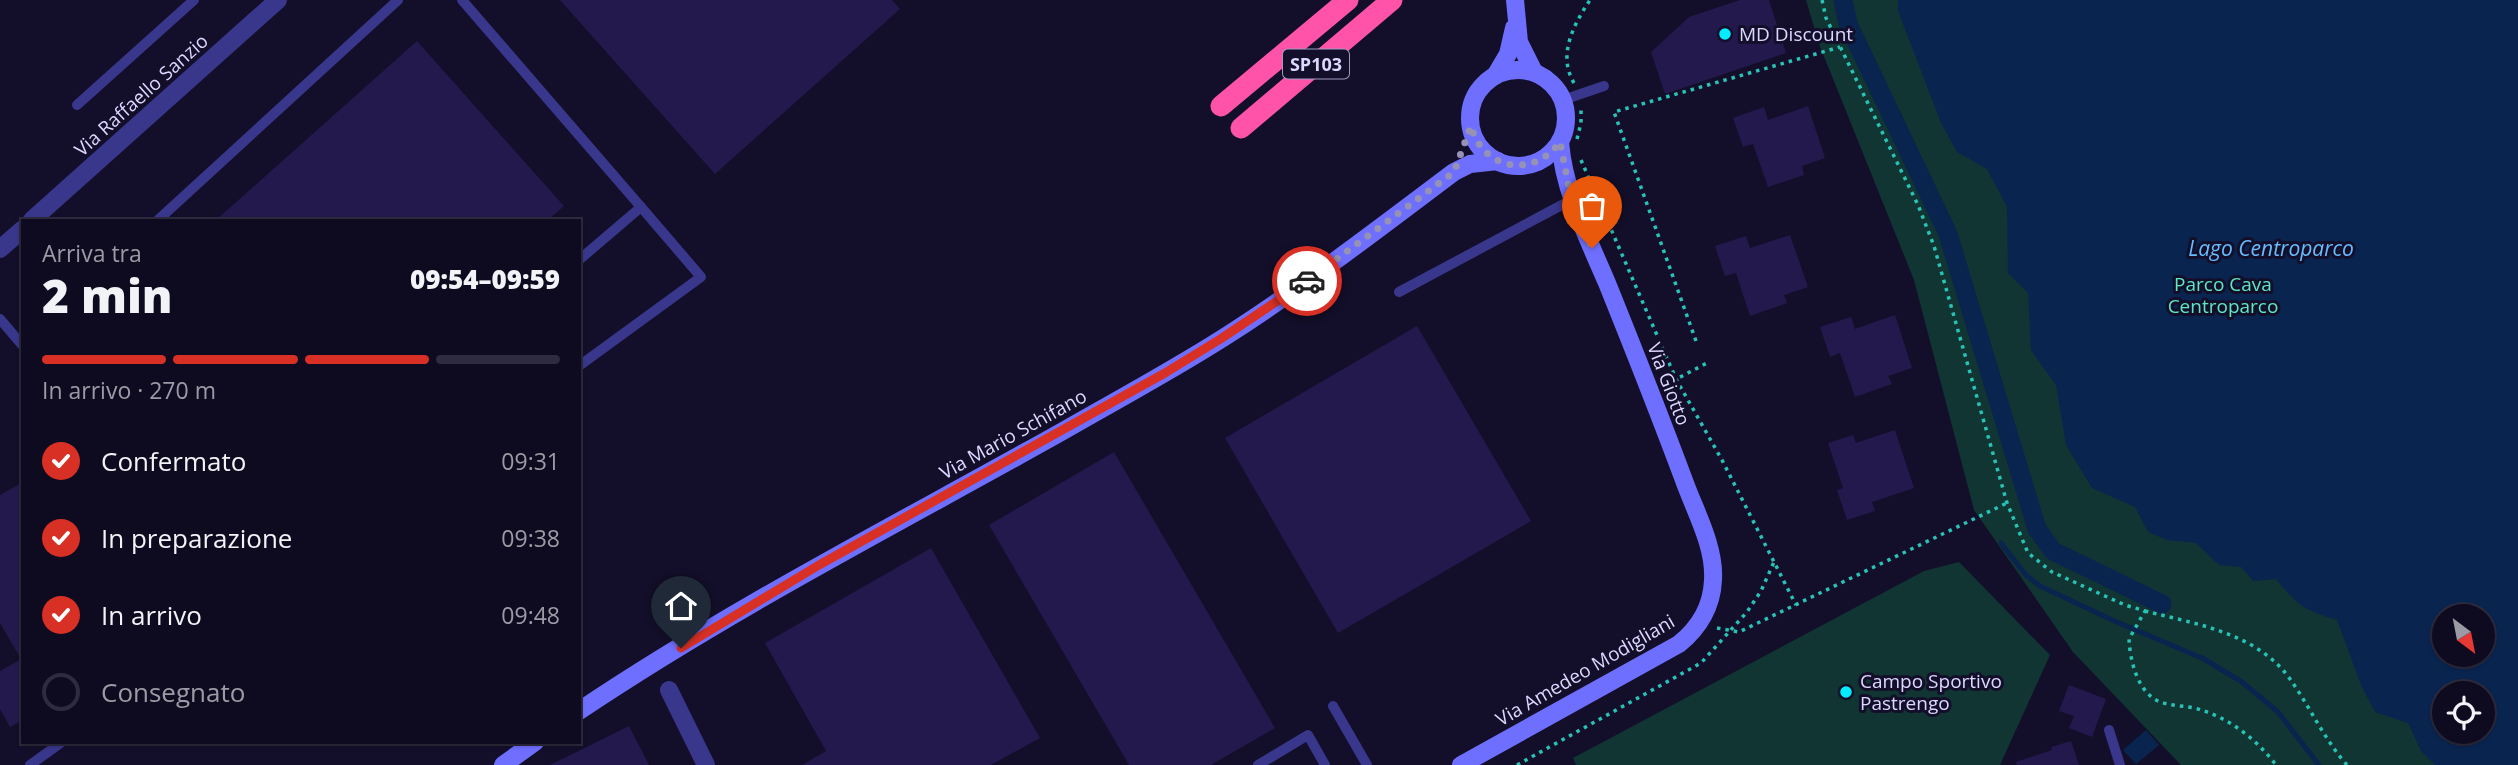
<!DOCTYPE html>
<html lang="it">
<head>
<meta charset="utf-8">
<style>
  :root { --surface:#0e0b20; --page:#171429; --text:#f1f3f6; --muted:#9b9ba5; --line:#2e2b3e; --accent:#d93025 }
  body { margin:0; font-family:"Open Sans",sans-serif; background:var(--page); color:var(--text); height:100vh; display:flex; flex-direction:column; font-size:26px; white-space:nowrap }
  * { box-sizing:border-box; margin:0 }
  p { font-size:23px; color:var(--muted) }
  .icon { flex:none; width:38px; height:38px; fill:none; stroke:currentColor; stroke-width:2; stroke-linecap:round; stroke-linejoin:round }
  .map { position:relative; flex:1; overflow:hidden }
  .panel { position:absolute; left:21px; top:219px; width:560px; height:525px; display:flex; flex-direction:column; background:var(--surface); border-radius:0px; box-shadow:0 2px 5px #0004,0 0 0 2px var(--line) }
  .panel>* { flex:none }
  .needle { width:46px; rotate:148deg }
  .tools { position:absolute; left:2432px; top:604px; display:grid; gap:14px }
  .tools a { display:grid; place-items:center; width:63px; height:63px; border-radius:50%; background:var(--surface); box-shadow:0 2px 5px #0004,0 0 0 2px var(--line); font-size:35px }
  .pin { position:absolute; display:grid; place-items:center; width:60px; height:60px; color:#fff; margin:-72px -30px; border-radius:50% 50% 50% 0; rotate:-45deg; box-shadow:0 0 7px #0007 }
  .pin .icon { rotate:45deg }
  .courier { position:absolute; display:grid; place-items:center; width:70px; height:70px; margin:-35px; border:5px solid #d93025; border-radius:50%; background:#fff; color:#222; box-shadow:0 2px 9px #0007 }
  .summary em { font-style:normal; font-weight:800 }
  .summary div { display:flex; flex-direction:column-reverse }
  .summary { display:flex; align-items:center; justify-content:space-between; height:119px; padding:0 21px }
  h1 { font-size:46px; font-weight:800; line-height:52px }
  .bar { display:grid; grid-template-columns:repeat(4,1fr); gap:10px 7px; align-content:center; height:84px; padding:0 21px }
  .bar i { height:9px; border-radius:5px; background:var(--line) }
  .bar .selected { background:var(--accent) }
  .bar p { grid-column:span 4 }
  ol { padding:0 21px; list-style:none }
  li { display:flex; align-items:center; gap:21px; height:77px }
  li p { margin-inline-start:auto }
  li .icon { padding:7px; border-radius:50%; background:var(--accent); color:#fff; stroke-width:4 }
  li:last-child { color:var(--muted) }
  li i { width:38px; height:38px; border:4px solid var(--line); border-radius:50% }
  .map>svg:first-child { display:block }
  .green { fill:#113533; fill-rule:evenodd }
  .water { fill:#09244f; fill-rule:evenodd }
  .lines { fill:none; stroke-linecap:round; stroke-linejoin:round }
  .stream { stroke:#09244f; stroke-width:5 }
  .canal { stroke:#09244f; stroke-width:19 }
  .building { fill:#23194d }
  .path { stroke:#28c3b6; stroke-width:3.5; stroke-dasharray:3.5 5; stroke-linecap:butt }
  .lane { stroke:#38378c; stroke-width:10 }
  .street { stroke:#38378c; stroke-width:18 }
  .secondary { stroke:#6f6fff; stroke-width:18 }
  .highway { stroke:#ff53a9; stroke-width:21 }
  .done { stroke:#9692b4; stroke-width:7; stroke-dasharray:0 12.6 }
  .route { stroke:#d93025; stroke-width:9 }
  .poi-dot { fill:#04ecff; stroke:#130f2a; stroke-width:2.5 }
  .labels { text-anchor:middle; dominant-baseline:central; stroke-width:6; stroke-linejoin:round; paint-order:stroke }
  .shield { fill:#130f2a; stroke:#a09cbf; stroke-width:2 }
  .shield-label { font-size:18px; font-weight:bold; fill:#dcd8ff }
  .poi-label { font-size:19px; fill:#dcd8ff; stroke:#130f2a; text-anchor:start }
  .street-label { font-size:19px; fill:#dcd8ff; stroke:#130f2a }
  .park-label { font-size:19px; fill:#5be8c2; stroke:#130f2a }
  .water-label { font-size:21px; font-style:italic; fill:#66bcff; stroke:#130f2a }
</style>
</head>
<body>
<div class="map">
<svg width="2518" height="765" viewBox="0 0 2518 765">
  <rect width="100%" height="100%" fill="#130f2a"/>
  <g class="green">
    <path d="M1806,0H2518V765H2181L2073,652L1974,510L1914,280L1819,44ZM2445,616H2483V654H2445ZM2445,693H2483V732H2445Z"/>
    <polygon points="1959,562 2050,655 2000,765 1576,765 1573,758 1924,571"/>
  </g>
  <g class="water">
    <path d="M1898,0H2518V765H2435L2421,751L2408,723L2375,712L2361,685L2337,620C2304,610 2298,606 2276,579L2253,581L2241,567L2219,565L2196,543L2167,540L2148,532L2135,507L2092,488L2066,445L2056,385L2031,350L2028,293L2008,273L2007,207L1987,169L1957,152L1941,123L1898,11ZM2445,616H2483V654H2445ZM2445,693H2483V732H2445Z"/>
    <polygon points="2146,730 2159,745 2136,764 2123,750"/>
  </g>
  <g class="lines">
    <polyline class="stream" points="2001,543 2025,574 2040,586 2110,619 2204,659 2242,682 2278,712 2319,765"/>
    <polyline class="canal" points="1843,0 1848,24 1948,234 2037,529 2053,551 2162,604"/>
  </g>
  <g class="building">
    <polygon points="560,0 892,0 900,9 715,174"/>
    <polygon points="1740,0 1769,0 1786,53 1665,94 1651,52 1689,17"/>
    <polygon points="417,41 564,206 548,220 216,220"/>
    <polygon points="1808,106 1825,158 1802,166 1804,175 1768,187 1753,144 1743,147 1733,118 1764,107 1768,120"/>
    <polygon points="1790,235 1808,287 1784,295 1787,303 1750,316 1736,273 1725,276 1715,246 1746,236 1750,248"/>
    <polygon points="1895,315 1912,368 1888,376 1892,384 1855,397 1840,353 1830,357 1820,327 1851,317 1855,329"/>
    <polygon points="1417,326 1531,521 1338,633 1225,438"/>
    <polygon points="1895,430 1914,488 1872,502 1875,511 1847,520 1837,490 1843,488 1828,443 1853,435 1856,443"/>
    <polygon points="1114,452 1275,728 1211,765 1129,765 989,525"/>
    <polygon points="23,482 23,720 10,727 0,709 0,671 21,659 0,623 0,495"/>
    <polygon points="931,548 1040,738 991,765 802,765 826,751 765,643"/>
    <polygon points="2069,685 2106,699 2092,737 2069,728 2074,716 2059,711"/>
    <polygon points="629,726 649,765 550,765"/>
    <polygon points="2071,741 2079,765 2017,765 2016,762 2052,750 2051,747"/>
  </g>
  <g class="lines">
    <g class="path">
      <path d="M1822,0L1826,18L1918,205L1934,246L2007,503L2028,553L2052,572L2125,605L2145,611L2129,639C2130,660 2137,691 2158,701C2171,707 2188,705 2201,710C2231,719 2258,741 2276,765"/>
      <path d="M1574,83C1557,55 1574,24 1590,0"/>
      <polyline points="1577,139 1581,123 1581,109"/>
      <polyline points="1581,160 1676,379 1722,460 1796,605"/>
      <polyline points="1696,341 1614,112 1840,47"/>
      <polyline points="1665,385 1707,363"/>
      <path d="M2145,611C2196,624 2257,633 2290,679C2310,707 2324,739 2347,765"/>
      <polyline points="1717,628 1739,632 2007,503"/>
      <polyline points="1517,765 1701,663 1747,612 1761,591 1774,562"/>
    </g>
    <g class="lane">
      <polyline points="462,0 641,207 579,260"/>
      <polyline points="1563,100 1604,86"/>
      <polyline points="77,105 194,0"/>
      <polyline points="158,220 398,0"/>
      <polyline points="1399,292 1573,199"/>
      <polyline points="0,319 23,346"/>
      <polyline points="579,366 701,277 641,207"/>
      <polyline points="1333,706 1367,765"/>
      <polyline points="2109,730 2120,765"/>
      <polyline points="30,765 62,742"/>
      <polyline points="1258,765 1308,735 1325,765"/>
    </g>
    <g class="street">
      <polyline points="32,220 278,0"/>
      <polyline points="0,249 23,229"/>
      <polyline points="669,690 706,765"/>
    </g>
    <g class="secondary">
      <polyline points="1515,0 1519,42 1534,72"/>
      <circle cx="1518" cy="118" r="48"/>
      <polyline points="1495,76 1508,54 1514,28"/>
      <path d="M579,711C734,607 901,522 1063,431C1117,400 1171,371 1223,338C1303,287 1378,229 1454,172L1470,164L1498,161"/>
      <polyline points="503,765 535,742"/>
      <path d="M1461,765L1679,644C1699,628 1712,606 1713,580C1715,547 1696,513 1685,483C1660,416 1634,350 1607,283C1588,238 1564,192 1560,142"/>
    </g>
    <g class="highway">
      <polyline points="1221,106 1348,0"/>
      <polyline points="1241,128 1392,0"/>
    </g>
  </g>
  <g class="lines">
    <path class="done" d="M1307,281L1454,172L1471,126C1483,170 1533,179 1560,142L1570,193L1592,248"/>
    <polyline class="route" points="681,648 819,565 1165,373 1222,338 1307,281"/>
  </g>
  <g class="poi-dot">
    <circle cx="1725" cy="34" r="7"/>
    <circle cx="1846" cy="692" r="7"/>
  </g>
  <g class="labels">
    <rect class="shield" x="1283" y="49.5" width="66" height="29" rx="5"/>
    <g class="shield-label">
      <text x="1316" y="64">SP103</text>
    </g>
    <g class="poi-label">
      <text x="1739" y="34">MD Discount</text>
      <text x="1860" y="681">Campo Sportivo<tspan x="1860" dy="22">Pastrengo</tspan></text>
    </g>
    <g class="street-label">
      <text transform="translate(141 95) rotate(-42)">Via Raffaello Sanzio</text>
      <text transform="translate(1669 384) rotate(69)">Via Giotto</text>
      <text transform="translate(1013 434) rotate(-29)">Via Mario Schifano</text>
      <text transform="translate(1585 670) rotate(-30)">Via Amedeo Modigliani</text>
    </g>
    <g class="park-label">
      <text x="2223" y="284">Parco Cava<tspan x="2223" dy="22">Centroparco</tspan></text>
    </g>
    <g class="water-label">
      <text x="2271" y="248">Lago Centroparco</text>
    </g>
  </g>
</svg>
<div class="tools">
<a><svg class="needle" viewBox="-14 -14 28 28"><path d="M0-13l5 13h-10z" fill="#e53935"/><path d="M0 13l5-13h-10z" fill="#9b9ba5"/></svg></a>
<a><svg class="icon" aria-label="locate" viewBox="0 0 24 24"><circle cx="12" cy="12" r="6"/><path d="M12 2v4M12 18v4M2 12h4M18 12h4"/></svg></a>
</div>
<div class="pin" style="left:1592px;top:248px;background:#ea580c"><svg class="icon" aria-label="bag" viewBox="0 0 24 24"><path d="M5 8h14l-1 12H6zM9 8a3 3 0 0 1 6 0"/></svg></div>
<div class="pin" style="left:681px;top:648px;background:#1f2937"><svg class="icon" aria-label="home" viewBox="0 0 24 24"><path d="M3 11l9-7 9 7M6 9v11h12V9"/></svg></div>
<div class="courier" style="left:1307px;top:281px"><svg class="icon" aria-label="car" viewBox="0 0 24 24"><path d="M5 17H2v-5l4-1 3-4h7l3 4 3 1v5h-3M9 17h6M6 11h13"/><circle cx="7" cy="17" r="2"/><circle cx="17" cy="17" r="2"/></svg></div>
<section class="panel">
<div class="summary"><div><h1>2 min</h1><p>Arriva tra</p></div><em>09:54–09:59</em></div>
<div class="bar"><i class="selected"></i><i class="selected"></i><i class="selected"></i><i></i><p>In arrivo · 270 m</p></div>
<ol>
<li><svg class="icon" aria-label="check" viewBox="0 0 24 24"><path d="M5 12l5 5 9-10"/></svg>Confermato<p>09:31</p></li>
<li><svg class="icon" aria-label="check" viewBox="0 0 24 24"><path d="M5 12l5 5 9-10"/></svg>In preparazione<p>09:38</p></li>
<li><svg class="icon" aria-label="check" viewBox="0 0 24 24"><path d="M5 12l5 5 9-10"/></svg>In arrivo<p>09:48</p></li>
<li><i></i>Consegnato</li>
</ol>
</section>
</div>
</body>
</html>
